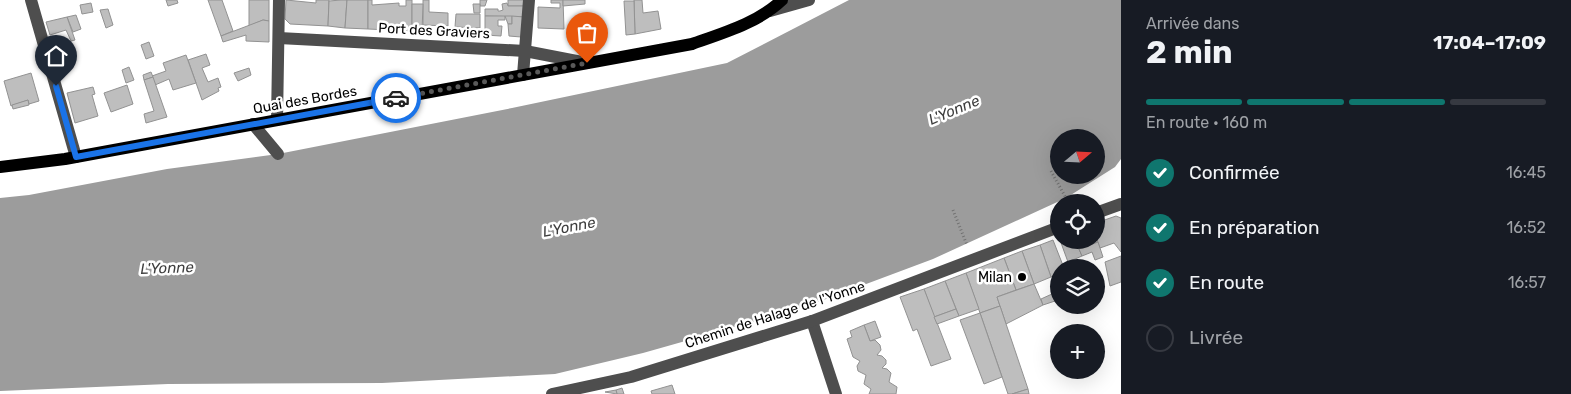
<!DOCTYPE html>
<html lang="fr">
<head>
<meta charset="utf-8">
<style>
  :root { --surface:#171b24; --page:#242831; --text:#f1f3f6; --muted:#9ea1a6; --line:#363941; --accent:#0f766e }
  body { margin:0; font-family:Rubik,sans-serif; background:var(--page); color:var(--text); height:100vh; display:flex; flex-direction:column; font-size:19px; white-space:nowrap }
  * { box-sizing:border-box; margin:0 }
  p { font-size:16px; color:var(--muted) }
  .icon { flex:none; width:28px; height:28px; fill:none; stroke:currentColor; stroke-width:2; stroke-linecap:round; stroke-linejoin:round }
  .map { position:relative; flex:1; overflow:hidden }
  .side { display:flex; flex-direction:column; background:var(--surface); width:450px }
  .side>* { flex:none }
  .needle { width:32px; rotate:71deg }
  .buttons { position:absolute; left:1050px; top:129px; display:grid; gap:10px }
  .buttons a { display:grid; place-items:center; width:55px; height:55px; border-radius:50%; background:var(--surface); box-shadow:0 5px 20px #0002; font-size:25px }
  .pin { position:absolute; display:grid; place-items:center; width:42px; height:42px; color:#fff; margin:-51px -21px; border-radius:50% 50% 50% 0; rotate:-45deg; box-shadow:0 0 5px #0007 }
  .pin .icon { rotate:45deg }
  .courier { position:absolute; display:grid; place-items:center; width:50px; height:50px; margin:-25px; border:4px solid #1a73e8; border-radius:50%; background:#fff; color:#222; box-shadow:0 1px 6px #0007 }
  .overview em { font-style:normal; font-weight:700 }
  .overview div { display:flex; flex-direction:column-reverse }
  .overview { display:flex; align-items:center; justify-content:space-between; height:85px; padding:0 25px }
  h1 { font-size:32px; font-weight:700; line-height:38px }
  .bar { display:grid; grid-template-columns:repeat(4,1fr); gap:8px 5px; align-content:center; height:60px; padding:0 25px }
  .bar i { height:6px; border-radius:4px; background:var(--line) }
  .bar .selected { background:var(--accent) }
  .bar p { grid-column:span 4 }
  ol { padding:0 25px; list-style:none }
  li { display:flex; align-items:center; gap:15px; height:55px }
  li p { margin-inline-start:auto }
  li .icon { padding:5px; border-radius:50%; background:var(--accent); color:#fff; stroke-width:4 }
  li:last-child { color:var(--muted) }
  li i { width:28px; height:28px; border:2px solid var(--line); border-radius:50% }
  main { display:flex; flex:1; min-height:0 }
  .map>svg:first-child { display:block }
  .water { fill:#9c9c9c; fill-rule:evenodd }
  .building { fill:#bebebe; stroke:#929292 }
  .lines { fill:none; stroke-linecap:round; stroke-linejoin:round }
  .path { stroke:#707070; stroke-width:3; stroke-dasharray:1 2.5; stroke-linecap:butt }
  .minor { stroke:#4e4e4e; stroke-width:12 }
  .major { stroke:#000; stroke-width:12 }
  .done { stroke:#595959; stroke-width:5; stroke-dasharray:0 9 }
  .route { stroke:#1a73e8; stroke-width:6 }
  .poi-dot { fill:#000; stroke:#fff; stroke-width:2 }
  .labels { text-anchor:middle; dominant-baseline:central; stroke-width:5; stroke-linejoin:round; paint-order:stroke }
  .street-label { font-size:14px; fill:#000; stroke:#fff }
  .poi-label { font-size:14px; fill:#000; stroke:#fff; text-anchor:end }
  .water-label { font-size:15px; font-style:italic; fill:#3d3d3d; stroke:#fff }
</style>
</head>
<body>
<main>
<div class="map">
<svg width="1121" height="394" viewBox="0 0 1121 394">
  <rect width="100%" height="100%" fill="#fff"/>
  <path class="water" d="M849,0H1121V159L1115,167L1066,198L933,259L802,308L643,353L555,374L382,383L168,384L0,391V198L29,195L167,169L278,154L512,108L727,63ZM1059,138H1096V175H1059Z"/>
  <g class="building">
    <polygon points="166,0 177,0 178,3 168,6"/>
    <polygon points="208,0 222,0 233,31 221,36"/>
    <polygon points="249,0 269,0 269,21 263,20 249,26"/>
    <polygon points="286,0 316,3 316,0 329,0 328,26 290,24 285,19"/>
    <polygon points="341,0 347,0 345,28 328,26 329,1"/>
    <polygon points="347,0 368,0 368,29 345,28"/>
    <polygon points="368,0 372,0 372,5 399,3 399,6 406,6 406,0 412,0 412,31 368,29"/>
    <polygon points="423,0 429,0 429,12 448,13 448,26 423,25"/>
    <polygon points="480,0 487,0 485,6 480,6"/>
    <rect x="508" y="0" width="17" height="6"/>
    <polygon points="551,0 563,0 564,29 538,28 538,7 560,8 560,3 551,3"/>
    <polygon points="563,0 585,0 585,4 563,6"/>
    <polygon points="642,0 643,13 658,11 661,29 635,34 634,0"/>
    <polygon points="624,1 634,1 635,34 626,35"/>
    <polygon points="91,3 93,12 82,14 80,5"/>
    <polygon points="507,3 508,6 525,6 524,17 485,16 485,9 498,9 498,11 500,11 503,10 502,4"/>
    <polygon points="412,4 423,4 422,32 412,31"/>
    <polygon points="473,4 480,4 480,13 474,13"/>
    <polygon points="108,9 113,25 106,28 100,10"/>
    <polygon points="456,14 480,14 480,28 455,27"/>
    <polygon points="76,15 81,29 73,32 67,17"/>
    <polygon points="485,16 505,16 505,20 498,20 498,26 502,26 501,36 485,35"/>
    <polygon points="505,16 512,16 512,24 508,24"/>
    <polygon points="512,16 524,17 521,37 509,36 508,24 512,24"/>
    <polygon points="67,17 75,40 71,41 66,30 50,35 46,22"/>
    <polygon points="263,20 269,21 269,42 246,41 246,35 223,42 221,36"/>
    <polygon points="65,39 67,46 54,50 52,43"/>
    <polygon points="149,42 154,56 146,59 141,45"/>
    <polygon points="206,54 210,65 202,68 208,82 218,78 221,87 218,88 219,91 202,100 188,60"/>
    <polygon points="186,55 196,83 173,90 169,79 155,85 152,76 166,71 163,63"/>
    <polygon points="129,67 134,80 126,83 122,70"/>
    <polygon points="249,68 251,75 238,81 234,73"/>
    <polygon points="151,72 153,77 144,80 143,75"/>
    <polygon points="31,73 39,101 29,104 28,100 11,106 4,81"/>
    <polygon points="153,77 167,117 146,123 144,114 154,111 144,80"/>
    <polygon points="127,85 133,104 111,112 104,93"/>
    <polygon points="93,87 95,94 92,95 98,116 75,123 67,93"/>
    <polygon points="28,100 29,105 13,109 12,105"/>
    <polygon points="1116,216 1121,218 1121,252 1114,243 1100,248 1096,238 1096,223"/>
    <polygon points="1096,238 1098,242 1079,249 1082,256 1068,262 1060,240 1096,240"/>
    <polygon points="1053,240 1064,268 1059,268 1059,274 1051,277 1040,245"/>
    <polygon points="1098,242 1103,257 1095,260 1092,252 1082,256 1079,249"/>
    <polygon points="1040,245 1051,277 1034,284 1022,251"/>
    <polygon points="1022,251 1034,284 1016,290 1004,258"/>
    <polygon points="1121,256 1121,282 1110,286 1105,262"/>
    <polygon points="1004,258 1016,290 997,297 1000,306 980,313 966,273"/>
    <polygon points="966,273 979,309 959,316 945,281"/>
    <polygon points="945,281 956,309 934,317 924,289"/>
    <polygon points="1034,284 1043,305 1006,324 997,297"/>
    <polygon points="924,289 951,359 931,366 917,329 913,331 900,297"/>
    <polygon points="1052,294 1055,301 1043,305 1041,299"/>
    <polygon points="1000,306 1028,389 1012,394 1008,394 980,313"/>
    <polygon points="956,309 959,316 937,324 934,317"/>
    <polygon points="980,313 1002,377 984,384 960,320"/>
    <polygon points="875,321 881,337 870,341 864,325"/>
    <polygon points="864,325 870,341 875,340 880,345 881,350 877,355 882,356 886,360 886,364 882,368 887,369 891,373 889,382 897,387 896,394 869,394 871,389 864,384 866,375 858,371 857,366 860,361 853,357 847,339 852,337 850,331"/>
    <polygon points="672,385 675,394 652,394 651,391"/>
    <polygon points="622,388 624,394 617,394 616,390"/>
    <polygon points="1028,389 1029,394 1012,394"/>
    <polygon points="616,390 617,394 605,392"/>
  </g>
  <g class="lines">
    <g class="path">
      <polyline points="1051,171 1066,198"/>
      <polyline points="953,210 967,245"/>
    </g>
    <g class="minor">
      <polyline points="31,0 76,157"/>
      <polyline points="770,11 809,0"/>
      <polyline points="279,38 525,51 587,63"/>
      <polyline points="523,75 529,0"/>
      <polyline points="277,120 279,0"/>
      <polyline points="253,124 278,154"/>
      <polyline points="1096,213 1121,204"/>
      <polyline points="812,321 836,394"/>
      <polyline points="552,394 631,377 812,321 1059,227"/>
    </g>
    <path class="major" d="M0,167L65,159L692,44C723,33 758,23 782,0"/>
  </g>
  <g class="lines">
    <polyline class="done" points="396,98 587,63"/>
    <polyline class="route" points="56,86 76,157 396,98"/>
  </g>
  <circle class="poi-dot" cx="1022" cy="277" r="5"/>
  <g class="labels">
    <g class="street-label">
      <text transform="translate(434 31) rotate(3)">Port des Graviers</text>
      <text transform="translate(305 100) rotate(-10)">Quai des Bordes</text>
      <text transform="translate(775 315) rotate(-18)">Chemin de Halage de l'Yonne</text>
    </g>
    <g class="poi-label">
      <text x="1012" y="277">Milan</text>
    </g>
    <g class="water-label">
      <text transform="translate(954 110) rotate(-23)">L'Yonne</text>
      <text transform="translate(569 227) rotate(-11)">L'Yonne</text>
      <text transform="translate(167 268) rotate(-2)">L'Yonne</text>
    </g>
  </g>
</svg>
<div class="buttons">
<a><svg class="needle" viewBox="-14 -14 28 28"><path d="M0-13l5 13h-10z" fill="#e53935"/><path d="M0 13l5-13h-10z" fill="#9ea1a6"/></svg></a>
<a><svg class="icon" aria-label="locate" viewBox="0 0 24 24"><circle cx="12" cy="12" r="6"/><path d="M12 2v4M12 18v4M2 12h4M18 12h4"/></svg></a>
<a><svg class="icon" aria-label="layers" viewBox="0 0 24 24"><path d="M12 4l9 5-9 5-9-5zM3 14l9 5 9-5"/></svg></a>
<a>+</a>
</div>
<div class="pin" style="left:587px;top:63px;background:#ea580c"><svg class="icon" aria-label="bag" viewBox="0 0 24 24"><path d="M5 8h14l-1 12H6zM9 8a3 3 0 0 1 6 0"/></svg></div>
<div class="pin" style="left:56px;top:86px;background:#1f2937"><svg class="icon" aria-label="home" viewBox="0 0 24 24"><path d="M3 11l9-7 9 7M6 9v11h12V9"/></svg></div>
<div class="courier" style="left:396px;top:98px"><svg class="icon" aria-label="car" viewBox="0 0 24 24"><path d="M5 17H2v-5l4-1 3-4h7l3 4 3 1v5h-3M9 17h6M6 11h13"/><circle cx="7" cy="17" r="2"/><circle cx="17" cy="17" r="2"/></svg></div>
</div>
<section class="side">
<div class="overview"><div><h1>2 min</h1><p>Arrivée dans</p></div><em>17:04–17:09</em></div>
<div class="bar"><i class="selected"></i><i class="selected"></i><i class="selected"></i><i></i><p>En route · 160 m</p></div>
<ol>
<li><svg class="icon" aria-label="check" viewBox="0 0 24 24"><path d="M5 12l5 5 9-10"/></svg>Confirmée<p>16:45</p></li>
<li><svg class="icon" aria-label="check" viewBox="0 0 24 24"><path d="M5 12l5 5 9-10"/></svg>En préparation<p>16:52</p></li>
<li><svg class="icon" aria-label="check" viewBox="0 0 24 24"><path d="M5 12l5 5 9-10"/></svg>En route<p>16:57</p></li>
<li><i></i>Livrée</li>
</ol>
</section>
</main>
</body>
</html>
